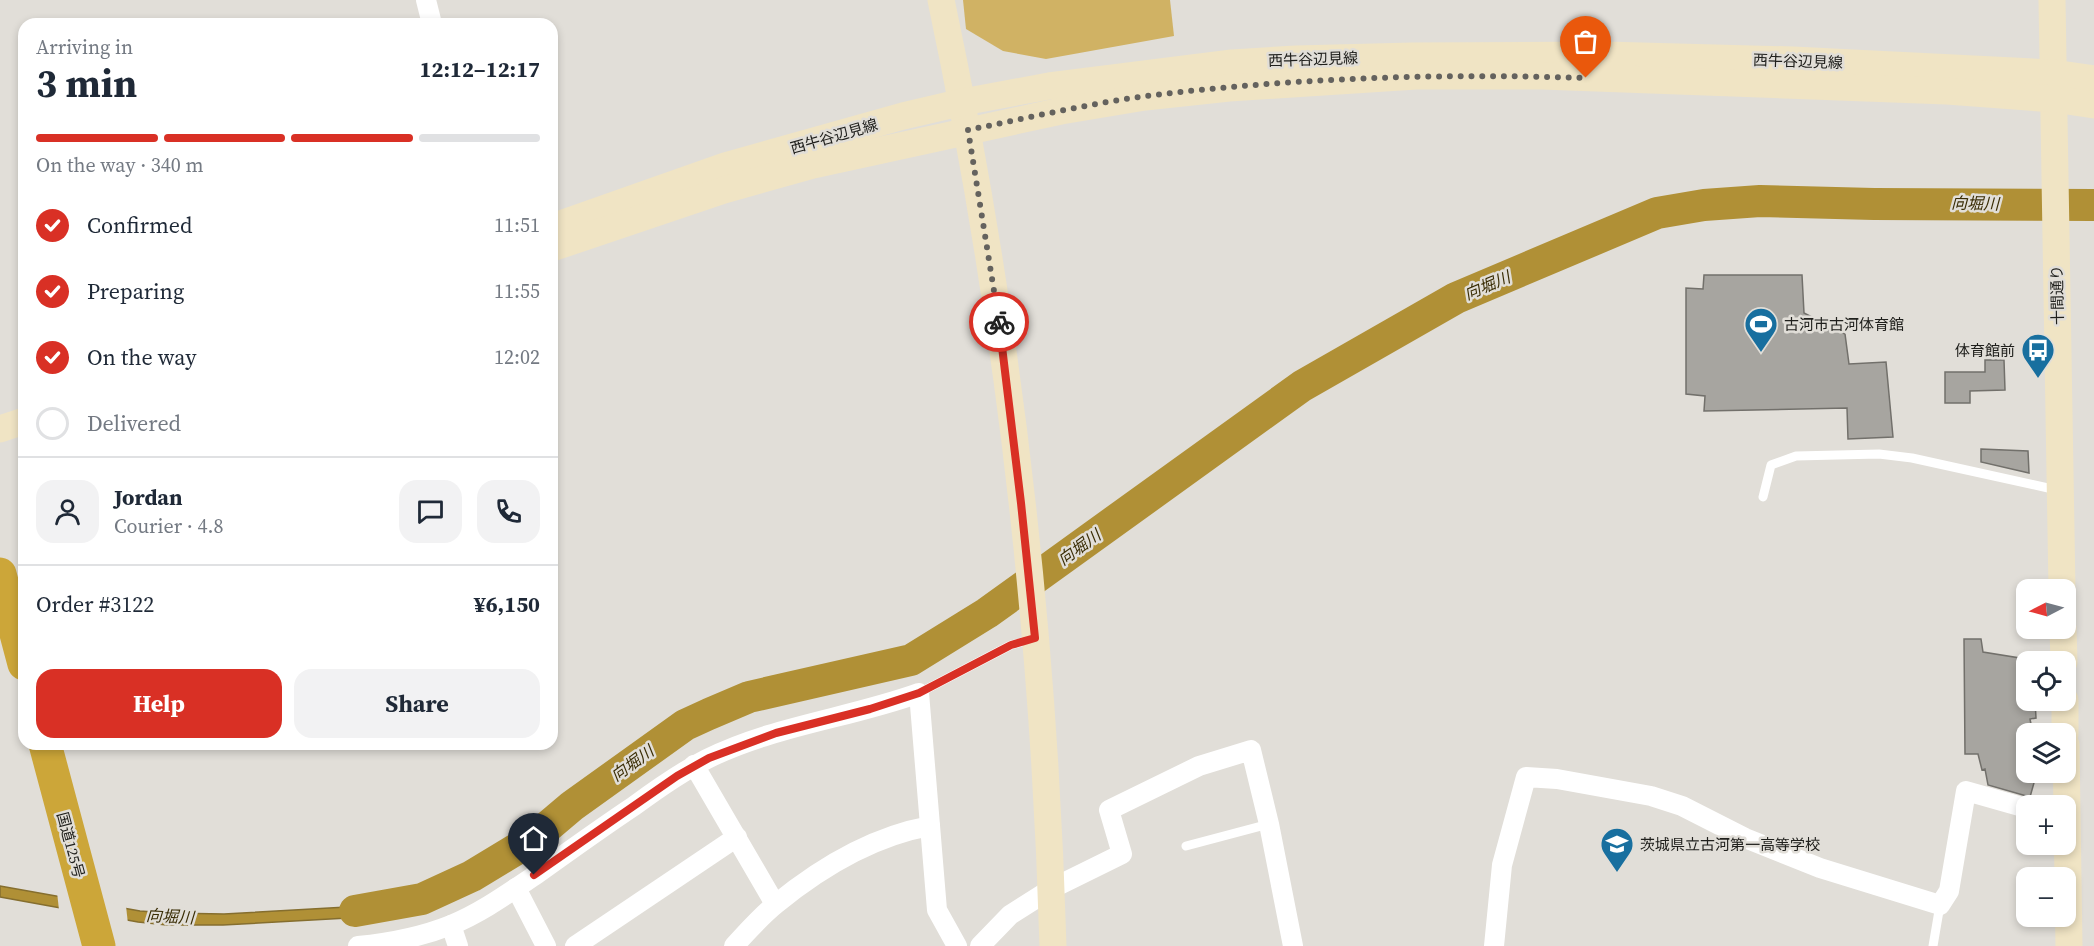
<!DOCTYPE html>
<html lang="en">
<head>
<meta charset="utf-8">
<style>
  :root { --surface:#fff; --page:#f2f2f3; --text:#1f2937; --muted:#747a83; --line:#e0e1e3; --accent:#d93025 }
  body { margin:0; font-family:"Source Serif 4","Noto Sans JP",serif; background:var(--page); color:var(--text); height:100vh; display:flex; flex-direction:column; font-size:22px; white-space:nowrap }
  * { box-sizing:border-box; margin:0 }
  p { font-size:20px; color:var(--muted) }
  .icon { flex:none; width:33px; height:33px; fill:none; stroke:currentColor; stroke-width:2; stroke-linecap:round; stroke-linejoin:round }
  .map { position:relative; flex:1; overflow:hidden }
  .details { position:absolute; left:18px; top:18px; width:540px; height:732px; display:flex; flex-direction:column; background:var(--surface); border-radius:18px; box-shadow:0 3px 9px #0003 }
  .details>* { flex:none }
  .needle { width:39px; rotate:264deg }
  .fabs { position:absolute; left:2016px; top:579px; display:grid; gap:12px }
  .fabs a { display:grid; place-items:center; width:60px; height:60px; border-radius:12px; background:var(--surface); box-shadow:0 3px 9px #0003; font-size:30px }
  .pin { position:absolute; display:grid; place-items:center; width:51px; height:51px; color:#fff; margin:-62px -26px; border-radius:50% 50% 50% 0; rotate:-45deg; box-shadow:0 0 6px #0007 }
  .pin .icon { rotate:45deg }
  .courier { position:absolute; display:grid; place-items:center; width:60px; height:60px; margin:-30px; border:4px solid #d93025; border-radius:50%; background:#fff; color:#222; box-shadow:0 2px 8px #0007 }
  .headline em { font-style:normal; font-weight:700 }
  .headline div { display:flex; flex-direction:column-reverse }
  .headline { display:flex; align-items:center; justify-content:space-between; height:102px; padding:0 18px }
  h1 { font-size:39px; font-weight:700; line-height:45px }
  .bar { display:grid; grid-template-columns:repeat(4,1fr); gap:9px 6px; align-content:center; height:72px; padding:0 18px }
  .bar i { height:8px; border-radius:4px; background:var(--line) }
  .bar .active { background:var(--accent) }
  .bar p { grid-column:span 4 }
  .line { display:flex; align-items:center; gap:15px; padding:0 18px; border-top:2px solid var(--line) }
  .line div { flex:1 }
  .round { display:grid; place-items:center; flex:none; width:63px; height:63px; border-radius:18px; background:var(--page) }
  ol { padding:0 18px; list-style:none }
  li { display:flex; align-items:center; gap:18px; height:66px }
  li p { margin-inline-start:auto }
  li .icon { padding:6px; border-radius:50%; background:var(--accent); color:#fff; stroke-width:4 }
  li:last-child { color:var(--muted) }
  li i { width:33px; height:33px; border:3px solid var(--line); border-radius:50% }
  .cta { display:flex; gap:12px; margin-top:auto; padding:12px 18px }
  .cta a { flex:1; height:69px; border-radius:18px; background:var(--accent); color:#fff; font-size:24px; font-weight:700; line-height:69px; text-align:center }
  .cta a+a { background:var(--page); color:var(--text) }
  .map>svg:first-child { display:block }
  .green { fill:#d0b264 }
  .water { fill:#b09036; stroke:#856e2e; stroke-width:1.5 }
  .pier { fill:#e1ded8 }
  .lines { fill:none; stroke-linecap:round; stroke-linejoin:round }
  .river { stroke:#b09036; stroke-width:32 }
  .building { fill:#a7a5a0; stroke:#72706b; stroke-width:1.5 }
  .lane { stroke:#fff; stroke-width:9 }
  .street { stroke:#fff; stroke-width:20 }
  .secondary { stroke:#f0e4c4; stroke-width:27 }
  .highway { stroke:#cca639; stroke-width:33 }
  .done { stroke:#64625e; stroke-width:6; stroke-dasharray:0 10.8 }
  .route { stroke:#d93025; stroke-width:8 }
  .labels { text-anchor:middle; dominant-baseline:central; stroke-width:5; stroke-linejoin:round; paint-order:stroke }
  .street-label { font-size:15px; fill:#20201d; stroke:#e1ded8 }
  .poi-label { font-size:15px; fill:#20201d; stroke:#e1ded8; text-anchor:start }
  .water-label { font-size:16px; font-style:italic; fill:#392c04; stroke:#e1ded8 }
</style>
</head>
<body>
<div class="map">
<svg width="2094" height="946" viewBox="0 0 2094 946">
  <rect width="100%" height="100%" fill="#e1ded8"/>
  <polygon class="green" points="963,0 1170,0 1174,36 1046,59 1003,51 966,29"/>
  <polygon class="water" points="0,886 140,911 168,913 224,914 347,907 397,899 399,911 348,918 223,925 167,925 138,922 0,897"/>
  <polygon class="pier" points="57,892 126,906 128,924 59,910"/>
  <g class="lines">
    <polyline class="river" points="355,911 422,899 472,876 533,839 572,806 685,725 709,714 749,697 911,660 987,613 1302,386 1456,298 1657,213 1704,205 1760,201 1874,204 2094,205"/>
  </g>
  <g class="building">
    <polygon points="1704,275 1802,275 1804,313 1845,334 1849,364 1886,362 1893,437 1848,439 1847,408 1704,411 1705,396 1686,394 1686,288 1703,289"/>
    <polygon points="1985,360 2004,360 2005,390 1970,391 1970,403 1945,403 1945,372 1985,372"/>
    <polygon points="1981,449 2028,451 2029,473 1981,462"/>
    <polygon points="1964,639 1981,639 1983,652 2026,659 2026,700 2035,700 2036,718 2030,719 2033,734 2026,734 2026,772 2037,772 2030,797 1988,785 1985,769 1982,770 1978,754 1965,754"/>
  </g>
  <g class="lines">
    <g class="lane">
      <polyline points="1763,497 1771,465 1796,456 1879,454 1912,458 2057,490"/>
      <polyline points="919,693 1011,645 1033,639"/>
      <polyline points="1186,846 1269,824"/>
      <polyline points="1933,946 1940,905"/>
    </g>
    <g class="street">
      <polyline points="426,0 432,24"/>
      <polyline points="694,765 775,904"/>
      <polyline points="516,888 546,946"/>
      <polyline points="451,925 458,946"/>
      <path d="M358,946C389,943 421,937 451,925C481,913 510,892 537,874C569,851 601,828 634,806C657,789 681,772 707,759C773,726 850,718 919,693L937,910L957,946"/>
      <polyline points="575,946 737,837"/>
      <path d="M734,946C747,932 761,916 776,904C820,868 874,836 930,826"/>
      <polyline points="980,946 1010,915 1051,889 1122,854 1109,810 1199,766 1251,750 1269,824 1293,946"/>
      <polyline points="1494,946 1502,865 1526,777 1557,779 1651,796 1682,806 1745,838 1820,868 1940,905 1949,891 1966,791 2026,808"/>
    </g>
    <g class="secondary">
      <path d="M941,0C1007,311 1044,628 1053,946"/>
      <polyline points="2052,0 2062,590"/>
      <polyline points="552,227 725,166 903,116 963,102 1049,86 1232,63 1296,59 1413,56 1604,55 1793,60 2053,73 2094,79"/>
      <polyline points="552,248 724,190 813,165 1061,111 1145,97 1229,88 1416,76 1542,76 1947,91 2054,99 2094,105"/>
      <polyline points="0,429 24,421"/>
      <polyline points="2063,628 2064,662"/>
      <polyline points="2065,700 2065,734"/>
      <polyline points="2066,745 2069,946"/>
    </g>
    <g class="highway">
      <polyline points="0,574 24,664"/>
      <polyline points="45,744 99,946"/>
    </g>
  </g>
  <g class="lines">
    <path class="done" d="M999,322L968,130C1027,118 1087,104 1146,96C1292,78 1440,73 1586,78"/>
    <polyline class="route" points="534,875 677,776 709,758 776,733 870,709 919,693 1011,645 1035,638 1021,503 999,322"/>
  </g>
  <defs>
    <symbol id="stadium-pin" viewBox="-11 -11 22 30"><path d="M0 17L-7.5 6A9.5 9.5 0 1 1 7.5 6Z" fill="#186f9f" stroke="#e1ded8"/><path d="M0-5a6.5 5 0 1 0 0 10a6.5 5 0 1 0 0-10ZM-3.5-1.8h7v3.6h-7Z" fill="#fff"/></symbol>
    <symbol id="bus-pin" viewBox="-11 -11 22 30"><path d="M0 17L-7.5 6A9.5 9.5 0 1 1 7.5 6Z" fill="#186f9f" stroke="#e1ded8"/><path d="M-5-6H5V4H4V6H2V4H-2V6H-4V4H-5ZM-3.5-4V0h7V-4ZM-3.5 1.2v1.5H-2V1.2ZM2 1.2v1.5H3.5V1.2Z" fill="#fff"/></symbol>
    <symbol id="school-pin" viewBox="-11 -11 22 30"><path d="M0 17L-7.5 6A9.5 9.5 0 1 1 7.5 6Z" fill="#186f9f" stroke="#e1ded8"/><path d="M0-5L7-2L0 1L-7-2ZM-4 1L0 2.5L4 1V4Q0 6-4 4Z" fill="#fff"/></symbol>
  </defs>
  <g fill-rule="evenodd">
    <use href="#stadium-pin" x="1742" y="305" width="38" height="52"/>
    <use href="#bus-pin" x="2019" y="331" width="38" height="52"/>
    <use href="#school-pin" x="1598" y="825" width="38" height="52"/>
  </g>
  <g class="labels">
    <g class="street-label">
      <text transform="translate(1313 59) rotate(-2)">西牛谷辺見線</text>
      <text transform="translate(1798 61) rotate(2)">西牛谷辺見線</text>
      <text transform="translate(834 136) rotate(-16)">西牛谷辺見線</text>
      <text transform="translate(2057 295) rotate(-91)">十間通り</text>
      <text transform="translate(71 845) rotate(75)">国道125号</text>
    </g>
    <g class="poi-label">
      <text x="1784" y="324">古河市古河体育館</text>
      <text x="2015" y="350" text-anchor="end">体育館前</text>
      <text x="1640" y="844">茨城県立古河第一高等学校</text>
    </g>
    <g class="water-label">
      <text transform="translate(1975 203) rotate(1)">向堀川</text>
      <text transform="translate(1487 285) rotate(-23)">向堀川</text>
      <text transform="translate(1079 547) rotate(-36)">向堀川</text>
      <text transform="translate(632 763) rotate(-36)">向堀川</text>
      <text transform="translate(170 916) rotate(3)">向堀川</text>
    </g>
  </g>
</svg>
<div class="fabs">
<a><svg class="needle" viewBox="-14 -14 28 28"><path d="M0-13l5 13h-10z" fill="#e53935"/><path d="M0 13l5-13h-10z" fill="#747a83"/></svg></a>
<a><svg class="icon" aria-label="locate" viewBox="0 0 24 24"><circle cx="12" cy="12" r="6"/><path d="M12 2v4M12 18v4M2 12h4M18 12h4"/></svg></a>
<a><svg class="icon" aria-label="layers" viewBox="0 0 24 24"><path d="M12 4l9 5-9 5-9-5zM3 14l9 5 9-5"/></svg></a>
<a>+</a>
<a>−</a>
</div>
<div class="pin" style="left:1586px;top:78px;background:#ea580c"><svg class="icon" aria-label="bag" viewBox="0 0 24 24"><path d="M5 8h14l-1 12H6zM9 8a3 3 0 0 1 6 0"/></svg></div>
<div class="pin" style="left:534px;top:875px;background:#1f2937"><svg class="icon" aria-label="home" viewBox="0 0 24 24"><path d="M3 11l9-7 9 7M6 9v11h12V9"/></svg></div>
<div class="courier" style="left:999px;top:322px"><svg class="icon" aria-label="bike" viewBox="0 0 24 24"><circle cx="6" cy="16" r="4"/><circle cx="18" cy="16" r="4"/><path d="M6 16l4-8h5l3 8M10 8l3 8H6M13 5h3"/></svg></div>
<section class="details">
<div class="headline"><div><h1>3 min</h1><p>Arriving in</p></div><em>12:12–12:17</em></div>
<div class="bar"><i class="active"></i><i class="active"></i><i class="active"></i><i></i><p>On the way · 340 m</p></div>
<ol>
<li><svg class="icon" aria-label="check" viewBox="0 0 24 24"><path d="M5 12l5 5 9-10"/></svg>Confirmed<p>11:51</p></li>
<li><svg class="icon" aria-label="check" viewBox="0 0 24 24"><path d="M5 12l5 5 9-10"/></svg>Preparing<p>11:55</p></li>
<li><svg class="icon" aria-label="check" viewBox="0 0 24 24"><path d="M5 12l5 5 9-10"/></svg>On the way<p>12:02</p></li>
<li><i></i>Delivered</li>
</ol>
<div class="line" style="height:108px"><a class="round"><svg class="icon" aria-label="person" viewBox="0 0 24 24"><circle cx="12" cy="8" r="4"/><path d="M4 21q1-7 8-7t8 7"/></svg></a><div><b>Jordan</b><p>Courier · 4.8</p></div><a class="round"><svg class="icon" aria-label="chat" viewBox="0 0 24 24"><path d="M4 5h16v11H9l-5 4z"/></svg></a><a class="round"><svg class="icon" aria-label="phone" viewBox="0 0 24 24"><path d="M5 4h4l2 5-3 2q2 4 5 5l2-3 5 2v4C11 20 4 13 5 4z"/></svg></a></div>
<div class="line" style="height:78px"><div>Order #3122</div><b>¥6,150</b></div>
<div class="cta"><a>Help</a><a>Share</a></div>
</section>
</div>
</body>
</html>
